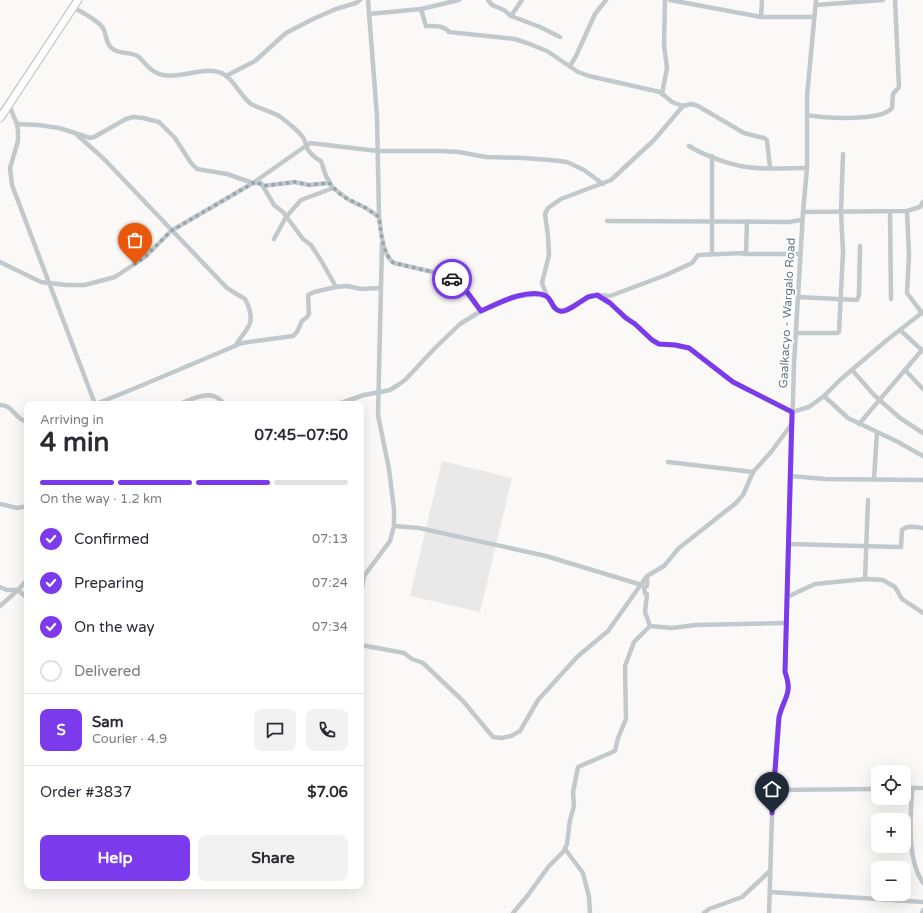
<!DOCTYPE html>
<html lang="en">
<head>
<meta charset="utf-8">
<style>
  :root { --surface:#fff; --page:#f2f2f3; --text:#2b2b33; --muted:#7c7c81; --line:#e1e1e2; --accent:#7c3aed }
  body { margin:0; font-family:"Varela Round",sans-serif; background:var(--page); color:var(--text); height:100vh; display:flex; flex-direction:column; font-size:15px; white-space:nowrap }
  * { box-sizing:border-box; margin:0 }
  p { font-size:13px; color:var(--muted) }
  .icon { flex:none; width:22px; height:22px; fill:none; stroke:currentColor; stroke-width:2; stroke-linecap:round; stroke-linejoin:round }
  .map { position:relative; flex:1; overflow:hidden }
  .details { position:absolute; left:24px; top:401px; width:340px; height:488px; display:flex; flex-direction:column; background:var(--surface); border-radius:8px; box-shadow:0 4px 16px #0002 }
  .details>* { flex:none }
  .buttons { position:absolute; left:871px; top:765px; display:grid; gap:8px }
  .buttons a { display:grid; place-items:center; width:40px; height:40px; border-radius:8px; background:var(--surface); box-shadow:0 4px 16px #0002; font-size:20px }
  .pin { position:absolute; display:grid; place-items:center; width:34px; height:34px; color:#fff; margin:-41px -17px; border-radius:50% 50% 50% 0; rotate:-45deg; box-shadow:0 0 4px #0007 }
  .pin .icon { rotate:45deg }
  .courier { position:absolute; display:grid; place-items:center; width:40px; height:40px; margin:-20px; border:3px solid #7c3aed; border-radius:50%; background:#fff; color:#222; box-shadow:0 1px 5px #0007 }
  .summary em { font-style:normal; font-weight:700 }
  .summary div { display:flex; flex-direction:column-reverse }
  .summary { display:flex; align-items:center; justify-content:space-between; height:68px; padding:0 16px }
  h1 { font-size:26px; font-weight:700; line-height:30px }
  .bar { display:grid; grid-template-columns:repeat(4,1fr); gap:6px 4px; align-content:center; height:48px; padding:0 16px }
  .bar i { height:5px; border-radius:3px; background:var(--line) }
  .bar .selected { background:var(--accent) }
  .bar p { grid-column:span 4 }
  .line { display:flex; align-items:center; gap:10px; padding:0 16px; border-top:1px solid var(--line) }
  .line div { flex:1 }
  .round { display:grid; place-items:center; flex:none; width:42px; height:42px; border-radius:8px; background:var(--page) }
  ol { padding:0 16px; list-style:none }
  li { display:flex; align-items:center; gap:12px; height:44px }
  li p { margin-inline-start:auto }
  li .icon { padding:4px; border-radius:50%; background:var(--accent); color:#fff; stroke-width:4 }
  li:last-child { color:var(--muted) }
  li i { width:22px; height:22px; border:2px solid var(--line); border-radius:50% }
  .button { display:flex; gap:8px; margin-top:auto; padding:8px 16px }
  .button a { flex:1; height:46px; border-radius:8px; background:var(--accent); color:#fff; font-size:16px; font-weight:700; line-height:46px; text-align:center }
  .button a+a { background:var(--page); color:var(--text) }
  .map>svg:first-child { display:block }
  .built { fill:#e8e9e8 }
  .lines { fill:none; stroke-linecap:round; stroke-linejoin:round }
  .primary-casing { stroke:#b6bdc0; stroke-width:9 }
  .minor { stroke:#c2c9cc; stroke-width:4.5 }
  .primary { stroke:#fff; stroke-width:7 }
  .done { stroke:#97a6ad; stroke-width:4; stroke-dasharray:0 7.2 }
  .route { stroke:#7c3aed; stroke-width:5 }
  .labels { text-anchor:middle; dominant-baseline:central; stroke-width:4; stroke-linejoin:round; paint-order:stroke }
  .street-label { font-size:12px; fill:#627a85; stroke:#fff }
</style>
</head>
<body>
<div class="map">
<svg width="923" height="913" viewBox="0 0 923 913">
  <rect width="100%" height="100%" fill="#faf9f7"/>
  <polygon class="built" points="442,461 512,478 480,612 410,596"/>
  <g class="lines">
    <defs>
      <polyline id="primary" points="0,118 78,0"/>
    </defs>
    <use href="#primary" class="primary-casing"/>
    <g class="minor">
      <polyline points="368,0 377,116 379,217"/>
      <polyline points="488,0 492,5 504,10 511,16 540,27 560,37"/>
      <polyline points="670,0 761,17 814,17"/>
      <polyline points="816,5 883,0"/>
      <path d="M73,7C81,12 98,20 103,28C107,35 105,44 113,49C120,55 132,51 139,57C145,63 150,71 159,74C179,81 207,63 225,75C235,82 241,96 251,104C260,109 271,111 279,116C285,120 297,130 302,136C305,139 305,143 307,147C308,152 316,159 321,161L326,176L333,188L349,200L366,208L379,217C381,230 382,255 394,263L433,272L456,281L481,311"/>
      <path d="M421,9L426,26C435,26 444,25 449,32L515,39L527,43L547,51L578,72L589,76L660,92L672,102L683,106L691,104L698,106L744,133L764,138L767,140L770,168"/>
      <polyline points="369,14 421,9 459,0"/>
      <polyline points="511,16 522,0"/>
      <polyline points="761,17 762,0"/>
      <polyline points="570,66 576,56 595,14 606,0"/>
      <polyline points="226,76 255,61 286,33 313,19 336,9 356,3 360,0"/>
      <polyline points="662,94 667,68 664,45 665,0"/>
      <polyline points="9,105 17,124 18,131 18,141 10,168 12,185 95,404"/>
      <path d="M807,115C824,118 880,122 892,108L893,94L899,87L895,0"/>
      <path d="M17,124L38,125L59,128L75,133L104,159L226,287C232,292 239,295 245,299C247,302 248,305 249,308C255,327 244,330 236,345"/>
      <polyline points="78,134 90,138 94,137 126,119 133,117 143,118 159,122 175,138 191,163 197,169 227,174 253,183 261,183 274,205 283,212 303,239 311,245 322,262 336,287"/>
      <path d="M689,146C703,155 730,165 747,167C767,170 787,168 807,168"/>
      <polyline points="712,156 712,254"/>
      <polyline points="263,186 295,182 309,185 329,183"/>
      <polyline points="907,211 909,255 907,293 922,313"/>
      <polyline points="803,212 907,211 920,207 923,202"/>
      <polyline points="890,212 891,299"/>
      <polyline points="607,221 788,222 802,220"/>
      <polyline points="274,239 286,217 301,200 333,188"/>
      <polyline points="743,254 800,254"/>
      <polyline points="0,262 41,282 66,285 85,285 115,277 145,257 171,231 253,183 310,143 378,151 441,151 459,152 486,157 523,158 550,160 567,162 584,170 603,184"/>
      <polyline points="547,296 542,283 549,255 548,236 545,214 548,208 561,199 611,180 654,140 683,106"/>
      <polyline points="598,296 610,303 625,318 635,324 652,340 659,344 675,345 689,348 733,382 792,412 809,407 824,396 840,380 887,340 923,312"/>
      <polyline points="798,297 857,300 859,295 860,246"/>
      <polyline points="900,330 923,351"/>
      <polyline points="796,333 837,333 839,332 843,252 841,212 843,154"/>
      <polyline points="852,370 874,395 900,418 923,433"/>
      <polyline points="905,370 923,389"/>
      <polyline points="824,396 848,418 898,442 923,456"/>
      <polyline points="96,404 138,387 242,343 293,336 297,332 302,321 307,317 309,314 308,295 314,292 336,287 347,286 361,289 381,288"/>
      <path d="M180,404C194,398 213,388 224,404"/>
      <polyline points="338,404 364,395 390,390 398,385 405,380 436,347 460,324 481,311 512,297 540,294 547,296 555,308 559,311 564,311 588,297 597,295 610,296 666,275 692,263 698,255 744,253 746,252 747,221"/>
      <path d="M0,405C14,405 13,418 27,422"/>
      <polyline points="859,424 922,350"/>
      <polyline points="668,462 753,472"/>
      <polyline points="790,476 825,479 923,480"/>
      <polyline points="874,479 877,432"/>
      <polyline points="0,504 17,508 27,506"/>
      <polyline points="394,526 419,528 546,556 642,585"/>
      <path d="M788,544L897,547H901L902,530C908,525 916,527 923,528"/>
      <polyline points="865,579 868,500"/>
      <polyline points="0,587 7,590 18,590 27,598"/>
      <polyline points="361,594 364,576 390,541 394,526 394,509 389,469 378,415 382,244"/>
      <polyline points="787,597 815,584 865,579 883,580 895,587 902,599 923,613"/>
      <polyline points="0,606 18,590 27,580"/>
      <polyline points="650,626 672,628 695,625 786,623"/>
      <polyline points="361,645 404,653 412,659 423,663 463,701 493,737 502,738 511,736 520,731 538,700 577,657 608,631 647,576 664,566 679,548 736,503 743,495 753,472 771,452 791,425"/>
      <polyline points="904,788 923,788"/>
      <path d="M912,788C911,817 906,858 923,883"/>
      <polyline points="773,790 878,789"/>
      <polyline points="565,849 583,873 589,897 590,913"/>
      <polyline points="770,892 923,902"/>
      <polyline points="513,913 528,895 549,866 564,851 567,844 570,820 574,806 573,792 578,767 615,751 618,738 626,719 625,666 634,642 650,626 645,612 647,594 645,593 644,588 647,586 647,577"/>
      <polyline points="704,913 709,909 742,897 770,871"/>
      <path d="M769,913C771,863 771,813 775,763C776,748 777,733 779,718C782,696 794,697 785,672L794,364L803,212L807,168V96L816,0"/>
      <polyline points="922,913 923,910"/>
    </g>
    <use href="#primary" class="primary"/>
  </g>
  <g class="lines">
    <path class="done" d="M135,264L145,257L171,231L253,183L257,182L263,186L295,182L309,185L329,183L342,196L366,208L379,217C381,230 382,255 394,263L433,272L452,279"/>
    <path class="route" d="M452,279C464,284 473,301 481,311C497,304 528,287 546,296C552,299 552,310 560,311C567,313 581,301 588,297C591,296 594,296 597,295L610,303L626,318L635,324L652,340L659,344L675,345L689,348L733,382L792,412L785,672C793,694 784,697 779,717L772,813"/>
  </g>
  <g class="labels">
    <g class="street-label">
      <text transform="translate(787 313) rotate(-87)">Gaalkacyo - Wargalo Road</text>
    </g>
  </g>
</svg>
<div class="buttons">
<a><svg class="icon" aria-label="locate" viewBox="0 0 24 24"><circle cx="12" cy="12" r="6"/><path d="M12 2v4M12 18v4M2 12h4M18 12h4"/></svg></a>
<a>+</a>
<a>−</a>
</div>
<div class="pin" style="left:135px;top:264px;background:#ea580c"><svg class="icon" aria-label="bag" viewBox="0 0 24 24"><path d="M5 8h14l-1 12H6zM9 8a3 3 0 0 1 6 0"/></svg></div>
<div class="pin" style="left:772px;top:813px;background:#1f2937"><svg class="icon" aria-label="home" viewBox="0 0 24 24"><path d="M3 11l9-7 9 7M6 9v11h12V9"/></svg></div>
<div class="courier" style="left:452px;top:279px"><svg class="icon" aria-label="car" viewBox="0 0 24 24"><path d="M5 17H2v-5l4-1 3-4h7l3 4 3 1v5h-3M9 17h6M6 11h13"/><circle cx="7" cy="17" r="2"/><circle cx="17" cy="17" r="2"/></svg></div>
<section class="details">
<div class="summary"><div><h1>4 min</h1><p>Arriving in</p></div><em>07:45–07:50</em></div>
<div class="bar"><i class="selected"></i><i class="selected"></i><i class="selected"></i><i></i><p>On the way · 1.2 km</p></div>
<ol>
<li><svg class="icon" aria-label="check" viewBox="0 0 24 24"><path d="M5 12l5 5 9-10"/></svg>Confirmed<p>07:13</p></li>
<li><svg class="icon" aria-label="check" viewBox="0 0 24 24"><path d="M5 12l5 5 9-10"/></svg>Preparing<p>07:24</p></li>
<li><svg class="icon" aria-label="check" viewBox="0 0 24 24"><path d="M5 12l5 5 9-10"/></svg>On the way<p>07:34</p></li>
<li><i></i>Delivered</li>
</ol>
<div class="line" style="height:72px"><b class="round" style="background:var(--accent);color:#fff">S</b><div><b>Sam</b><p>Courier · 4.9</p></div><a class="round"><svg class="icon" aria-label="chat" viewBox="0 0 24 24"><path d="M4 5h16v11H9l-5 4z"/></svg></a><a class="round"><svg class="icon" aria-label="phone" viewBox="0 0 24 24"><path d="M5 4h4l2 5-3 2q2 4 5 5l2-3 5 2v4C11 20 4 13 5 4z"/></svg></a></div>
<div class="line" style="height:52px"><div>Order #3837</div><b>$7.06</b></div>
<div class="button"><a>Help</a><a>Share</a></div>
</section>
</div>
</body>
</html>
